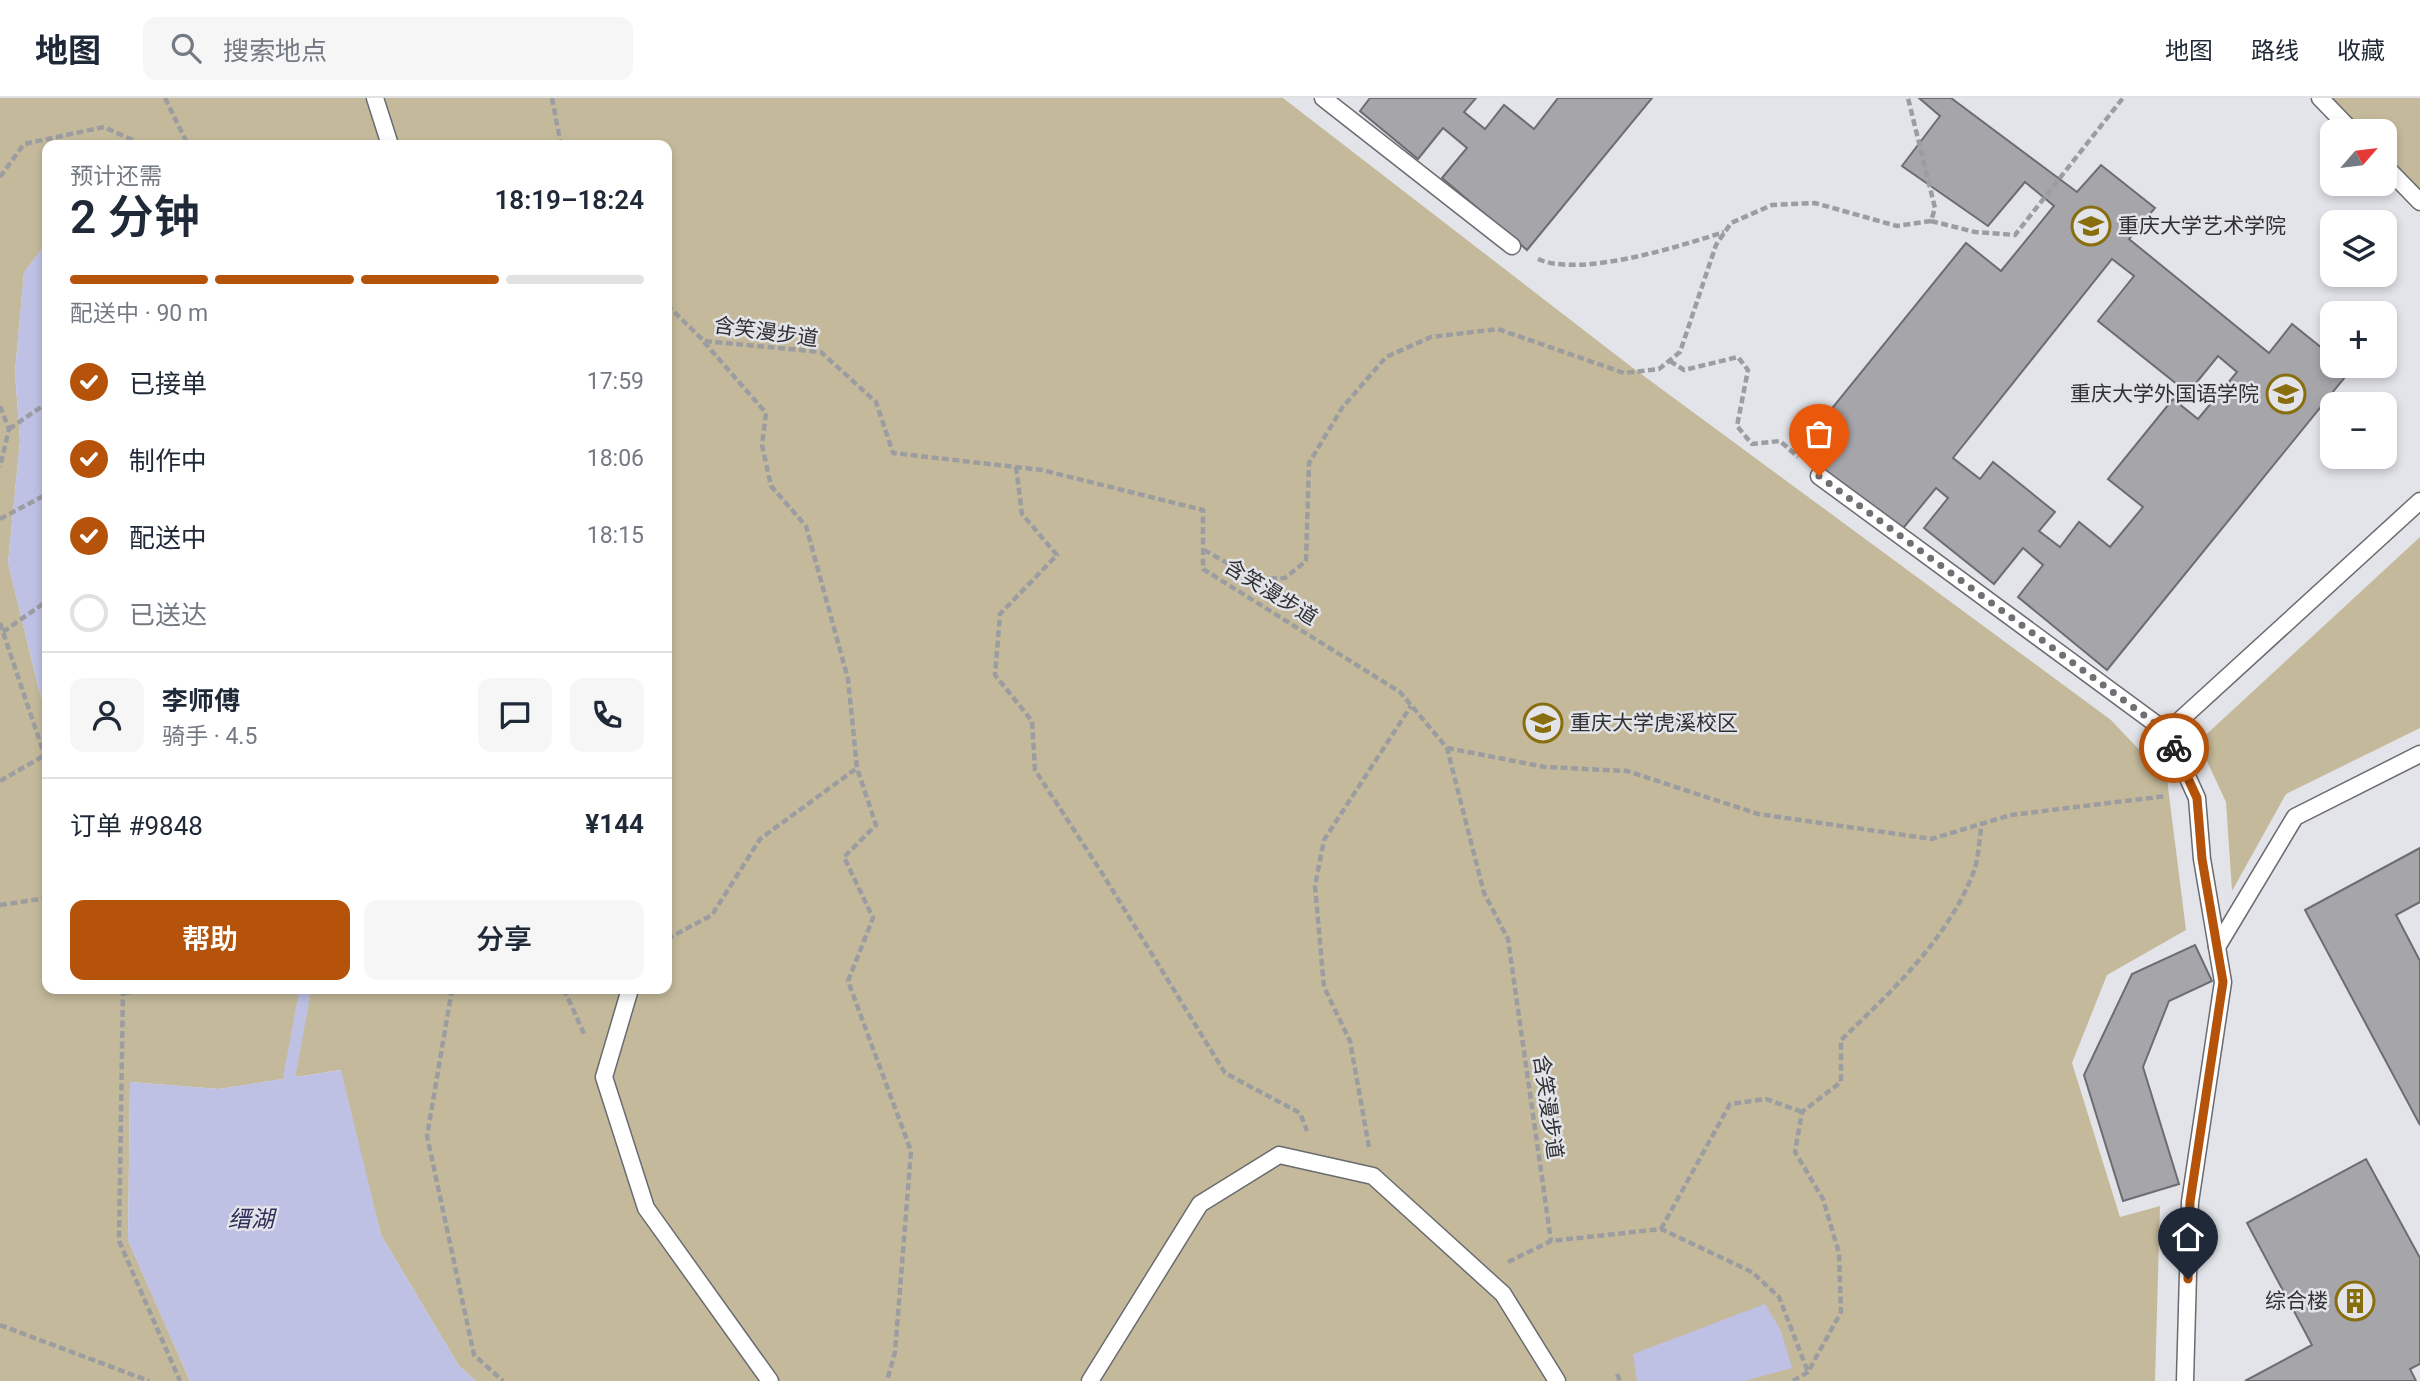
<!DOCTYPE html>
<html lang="zh">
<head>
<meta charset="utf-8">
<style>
  :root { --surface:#fff; --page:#f6f6f7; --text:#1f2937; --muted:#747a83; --line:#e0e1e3; --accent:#b45309 }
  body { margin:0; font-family:Roboto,"Noto Sans SC",sans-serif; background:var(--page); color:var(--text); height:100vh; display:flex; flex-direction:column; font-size:26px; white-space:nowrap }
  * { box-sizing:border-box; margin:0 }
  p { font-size:23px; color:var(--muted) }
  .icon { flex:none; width:38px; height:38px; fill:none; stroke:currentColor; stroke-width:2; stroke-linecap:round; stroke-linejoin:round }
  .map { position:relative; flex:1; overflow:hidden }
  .panel { position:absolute; left:42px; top:42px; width:630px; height:854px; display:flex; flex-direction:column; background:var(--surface); border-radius:14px; box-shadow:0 4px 10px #0003 }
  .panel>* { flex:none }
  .needle { width:46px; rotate:62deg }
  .controls { position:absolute; left:2320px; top:21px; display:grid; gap:14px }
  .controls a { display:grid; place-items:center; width:77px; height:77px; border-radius:14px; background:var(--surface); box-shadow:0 4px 10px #0003; font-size:35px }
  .pin { position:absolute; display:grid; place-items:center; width:60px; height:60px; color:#fff; margin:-72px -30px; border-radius:50% 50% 50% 0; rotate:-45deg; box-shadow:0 0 7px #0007 }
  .pin .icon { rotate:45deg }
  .courier { position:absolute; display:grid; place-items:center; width:70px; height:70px; margin:-35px; border:5px solid #b45309; border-radius:50%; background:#fff; color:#222; box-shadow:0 2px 9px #0007 }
  .headline em { font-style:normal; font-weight:600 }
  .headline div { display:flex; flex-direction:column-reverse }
  .headline { display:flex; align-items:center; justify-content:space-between; height:119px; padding:0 28px }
  h1 { font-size:46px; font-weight:600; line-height:52px }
  .bar { display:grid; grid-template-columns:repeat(4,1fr); gap:10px 7px; align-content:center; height:84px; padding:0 28px }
  .bar i { height:9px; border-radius:5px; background:var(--line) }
  .bar .active { background:var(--accent) }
  .bar p { grid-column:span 4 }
  .line { display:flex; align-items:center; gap:18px; padding:0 28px; border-top:2px solid var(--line) }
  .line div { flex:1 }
  .round { display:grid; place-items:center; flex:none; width:74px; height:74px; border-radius:14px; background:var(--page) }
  ol { padding:0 28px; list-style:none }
  li { display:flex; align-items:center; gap:21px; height:77px }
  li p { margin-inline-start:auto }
  li .icon { padding:7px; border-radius:50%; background:var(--accent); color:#fff; stroke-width:4 }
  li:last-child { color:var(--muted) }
  li i { width:38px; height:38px; border:4px solid var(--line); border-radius:50% }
  .button { display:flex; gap:14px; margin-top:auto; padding:14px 28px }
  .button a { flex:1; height:80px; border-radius:14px; background:var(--accent); color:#fff; font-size:28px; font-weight:600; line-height:80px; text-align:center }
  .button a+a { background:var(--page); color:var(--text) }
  header { display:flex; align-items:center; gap:42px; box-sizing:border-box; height:98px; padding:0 35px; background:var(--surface); border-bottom:2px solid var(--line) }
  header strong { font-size:33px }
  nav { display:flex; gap:38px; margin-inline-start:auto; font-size:24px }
  .search { width:490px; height:63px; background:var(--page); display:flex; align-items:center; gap:18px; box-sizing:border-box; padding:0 24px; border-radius:14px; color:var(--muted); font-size:26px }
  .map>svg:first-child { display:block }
  .green { fill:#c4ba9b; fill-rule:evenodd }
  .water { fill:#bec1e3 }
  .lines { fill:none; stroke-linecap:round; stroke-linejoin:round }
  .stream { stroke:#bec1e3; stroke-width:12 }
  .building { fill:#a5a5aa; stroke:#6c6d72; stroke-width:2; fill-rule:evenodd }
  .service-casing { stroke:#6a6b70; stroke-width:19 }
  .path { stroke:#9c9da1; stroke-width:4.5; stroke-dasharray:7 3.5; stroke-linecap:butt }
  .service { stroke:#fff; stroke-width:16 }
  .done { stroke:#6f7073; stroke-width:7; stroke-dasharray:0 12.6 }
  .route { stroke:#b45309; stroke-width:9 }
  .labels { text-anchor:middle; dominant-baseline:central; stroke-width:5; stroke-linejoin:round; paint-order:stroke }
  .poi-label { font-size:21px; fill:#313133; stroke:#e3e4e9; text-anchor:start }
  .street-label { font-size:21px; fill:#313133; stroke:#e3e4e9 }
  .water-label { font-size:23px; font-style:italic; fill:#2c2c59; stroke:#e3e4e9 }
</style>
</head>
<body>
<header>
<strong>地图</strong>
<div class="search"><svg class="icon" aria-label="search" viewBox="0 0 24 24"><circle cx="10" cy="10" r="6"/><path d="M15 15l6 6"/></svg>搜索地点</div>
<nav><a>地图</a><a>路线</a><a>收藏</a></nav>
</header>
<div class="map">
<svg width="2420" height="1283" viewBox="0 0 2420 1283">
  <rect width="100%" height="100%" fill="#e3e4e9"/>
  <g class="green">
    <path d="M0,0H1283L1629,267L2111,622L2167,681L2186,832L2107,877L2072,965L2120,1119L2160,1108L2155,1283H476L459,1268L381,1137L340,972L219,991L130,984L128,1142L190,1283H0ZM47,47H667V891H47V615L39,592L8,465L20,343L15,274L24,175L47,144Z"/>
    <polygon points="2320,0 2420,0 2420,104 2385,68 2385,33 2352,33"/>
    <polygon points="2420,439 2420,630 2286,696 2232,793 2226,704 2198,644"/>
  </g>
  <g class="water">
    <polygon points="47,144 47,615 39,592 8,465 20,343 15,274 24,174"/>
    <polygon points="341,972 381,1137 459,1268 476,1283 190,1283 128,1142 130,984 219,991"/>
    <polygon points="1765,1206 1781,1233 1792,1270 1744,1283 1637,1283 1633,1256"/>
  </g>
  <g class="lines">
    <polyline class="stream" points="289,980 304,899"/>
  </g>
  <g class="building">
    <polygon points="1370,0 1476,0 1464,14 1485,31 1504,7 1534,31 1558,0 1652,0 1527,152 1442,80 1467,50 1443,30 1418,61 1360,13"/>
    <path d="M1919,0H1951L2077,94L2101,67L2155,110L2129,141L2269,255L2292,226L2333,259V268H2344L2350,273L2107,572L2018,499L2043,467L2023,450L1994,486L1924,430L1948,400L1936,390L1900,434L1799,351L1966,145L2001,173L2054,108L2025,84L1988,128L1902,68L1940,18ZM2112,161L2134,178L2098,223L2188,295L2218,258L2237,274L2198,321L2173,301L2108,381L2143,409L2110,449L2079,424L2060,449L2039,433L2055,414L1993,364L1980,381L1953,360Z"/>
    <polygon points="2420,750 2420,804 2396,817 2420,863 2420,1027 2305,812"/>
    <polygon points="2195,847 2212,883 2169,903 2143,969 2179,1086 2123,1103 2084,977 2132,876"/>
    <polygon points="2366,1061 2420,1160 2420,1266 2410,1271 2416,1283 2245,1283 2312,1247 2247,1125"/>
  </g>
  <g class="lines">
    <defs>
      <g id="service">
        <polyline points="375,0 390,47"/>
        <polyline points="1323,0 1512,148"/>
        <polyline points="2320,0 2352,33"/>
        <polyline points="2385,68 2420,104"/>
        <polyline points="1819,378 2167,634 2197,700 2202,761 2223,884 2190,1104 2185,1283"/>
        <polyline points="2167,634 2420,403"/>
        <polyline points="2217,849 2295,719 2420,656"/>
        <polyline points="630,891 604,979 646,1110 770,1283"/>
        <polyline points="1090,1283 1200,1106 1279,1057 1373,1078 1503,1196 1557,1283"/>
      </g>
    </defs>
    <use href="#service" class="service-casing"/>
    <g class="path">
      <polyline points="165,0 188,47"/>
      <polyline points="552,0 561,47"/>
      <polyline points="0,79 24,46 104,29 143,47"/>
      <polyline points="1931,123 1975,134 2015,137 2123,0"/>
      <path d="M1538,161C1580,180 1681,148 1724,134"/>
      <polyline points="667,207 704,243 821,254 876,304 893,355 1042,372 1203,412 1203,471 1400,594 1447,650 1484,795 1508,841 1551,1143"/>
      <polyline points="704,244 766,315 762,347 771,388 806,428 848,581 857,670 876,727 844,759 873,820 848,883 911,1053 895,1254 887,1283"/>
      <polyline points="1670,263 1684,272 1738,259 1748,272 1737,328 1752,346 1780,343 1798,359"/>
      <polyline points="0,308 9,331 0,369"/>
      <polyline points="9,331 47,305"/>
      <polyline points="1016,369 1022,416 1057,457 1000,516 995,577 1032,623 1035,672 1102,775 1225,975 1300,1015 1307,1033"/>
      <polyline points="0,421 47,396"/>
      <polyline points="1204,452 1256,481 1285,480 1306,463 1309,365 1342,310 1386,259 1431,239 1498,231 1624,275 1659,271 1680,254 1716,147 1731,125 1772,107 1815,105 1897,128 1931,123 1935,110 1908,0"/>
      <polyline points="0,525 47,665"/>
      <polyline points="3,534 47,503"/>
      <polyline points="1447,650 1545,669 1627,673 1758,716 1931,741 2011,717 2166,698"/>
      <polyline points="0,683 45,657"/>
      <polyline points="0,807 47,800"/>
      <polyline points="667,841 712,817 760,741 857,670"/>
      <polyline points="123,891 119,1143 180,1283"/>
      <polyline points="452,891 427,1038 474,1257 503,1283"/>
      <polyline points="564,891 585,938"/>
      <polyline points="125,895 150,891"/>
      <polyline points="1369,1049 1350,943 1324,889 1315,788 1324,742 1411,608"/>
      <polyline points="1661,1131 1730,1006 1766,1001 1802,1014"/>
      <polyline points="1508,1164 1551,1143 1661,1131 1752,1174 1779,1199 1808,1274"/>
      <polyline points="0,1227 149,1283"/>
      <polyline points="1617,1276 1620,1283"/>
      <path d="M1793,1283L1808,1274L1841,1214L1839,1155L1823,1101L1795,1054L1802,1014L1841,984V942C1892,893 1948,841 1974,773C1979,759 1979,741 1982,725"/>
    </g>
    <use href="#service" class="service"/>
  </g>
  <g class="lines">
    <polyline class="done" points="1819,378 2167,634 2174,650"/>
    <polyline class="route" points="2174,650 2197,700 2202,761 2223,884 2190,1104 2188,1181"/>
  </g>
  <defs>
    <symbol id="university-ring" viewBox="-11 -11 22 22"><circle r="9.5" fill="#e3e4e9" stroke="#886e0e" stroke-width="1.5"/><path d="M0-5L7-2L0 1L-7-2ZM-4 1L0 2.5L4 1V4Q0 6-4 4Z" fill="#886e0e"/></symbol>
    <symbol id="building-ring" viewBox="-11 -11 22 22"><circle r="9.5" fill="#e3e4e9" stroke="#886e0e" stroke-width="1.5"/><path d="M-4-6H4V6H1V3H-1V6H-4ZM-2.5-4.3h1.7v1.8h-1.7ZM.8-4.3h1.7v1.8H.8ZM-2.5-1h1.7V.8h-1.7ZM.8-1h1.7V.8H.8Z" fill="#886e0e"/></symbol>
  </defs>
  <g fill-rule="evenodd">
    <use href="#university-ring" x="2069" y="106" width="44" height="44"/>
    <use href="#university-ring" x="2264" y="274" width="44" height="44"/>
    <use href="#university-ring" x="1521" y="603" width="44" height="44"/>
    <use href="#building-ring" x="2333" y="1181" width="44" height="44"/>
  </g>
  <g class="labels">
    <g class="poi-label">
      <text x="2118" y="128">重庆大学艺术学院</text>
      <text x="2259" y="296" text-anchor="end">重庆大学外国语学院</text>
      <text x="1570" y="625">重庆大学虎溪校区</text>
      <text x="2328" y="1203" text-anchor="end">综合楼</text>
    </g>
    <g class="street-label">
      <text transform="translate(766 234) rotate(8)">含笑漫步道</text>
      <text transform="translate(1271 494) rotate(32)">含笑漫步道</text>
      <text transform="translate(1548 1009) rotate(82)">含笑漫步道</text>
    </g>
    <g class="water-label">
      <text x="251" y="1121">缙湖</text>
    </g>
  </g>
</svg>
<div class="controls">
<a><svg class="needle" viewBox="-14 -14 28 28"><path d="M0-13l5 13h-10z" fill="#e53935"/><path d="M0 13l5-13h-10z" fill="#747a83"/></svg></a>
<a><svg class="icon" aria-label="layers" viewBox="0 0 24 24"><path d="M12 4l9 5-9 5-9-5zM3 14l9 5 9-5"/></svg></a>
<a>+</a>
<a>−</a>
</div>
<div class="pin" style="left:1819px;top:378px;background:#ea580c"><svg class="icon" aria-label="bag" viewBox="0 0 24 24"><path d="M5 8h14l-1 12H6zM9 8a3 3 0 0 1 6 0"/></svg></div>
<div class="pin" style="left:2188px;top:1181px;background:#1f2937"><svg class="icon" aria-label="home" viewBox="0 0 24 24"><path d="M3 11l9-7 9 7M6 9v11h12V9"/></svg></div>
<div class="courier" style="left:2174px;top:650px"><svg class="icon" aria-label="bike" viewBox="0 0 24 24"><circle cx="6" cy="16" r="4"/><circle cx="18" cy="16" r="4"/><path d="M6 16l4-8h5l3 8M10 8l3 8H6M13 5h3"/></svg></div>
<section class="panel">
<div class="headline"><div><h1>2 分钟</h1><p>预计还需</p></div><em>18:19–18:24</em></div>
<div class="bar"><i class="active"></i><i class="active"></i><i class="active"></i><i></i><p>配送中 · 90 m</p></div>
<ol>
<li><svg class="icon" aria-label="check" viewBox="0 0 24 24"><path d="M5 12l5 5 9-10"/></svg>已接单<p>17:59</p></li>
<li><svg class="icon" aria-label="check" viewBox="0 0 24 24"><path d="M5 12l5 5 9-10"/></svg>制作中<p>18:06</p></li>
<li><svg class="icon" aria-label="check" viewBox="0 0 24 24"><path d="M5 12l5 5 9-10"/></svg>配送中<p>18:15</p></li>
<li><i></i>已送达</li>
</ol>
<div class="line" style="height:126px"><a class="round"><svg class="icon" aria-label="person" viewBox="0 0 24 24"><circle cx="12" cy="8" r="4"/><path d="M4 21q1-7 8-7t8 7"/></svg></a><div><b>李师傅</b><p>骑手 · 4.5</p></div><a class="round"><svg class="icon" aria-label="chat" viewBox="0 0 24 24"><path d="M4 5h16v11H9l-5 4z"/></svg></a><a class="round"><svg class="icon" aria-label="phone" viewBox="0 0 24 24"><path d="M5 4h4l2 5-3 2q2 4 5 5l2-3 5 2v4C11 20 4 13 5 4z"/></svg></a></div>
<div class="line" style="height:91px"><div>订单 #9848</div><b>¥144</b></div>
<div class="button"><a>帮助</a><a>分享</a></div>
</section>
</div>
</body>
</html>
